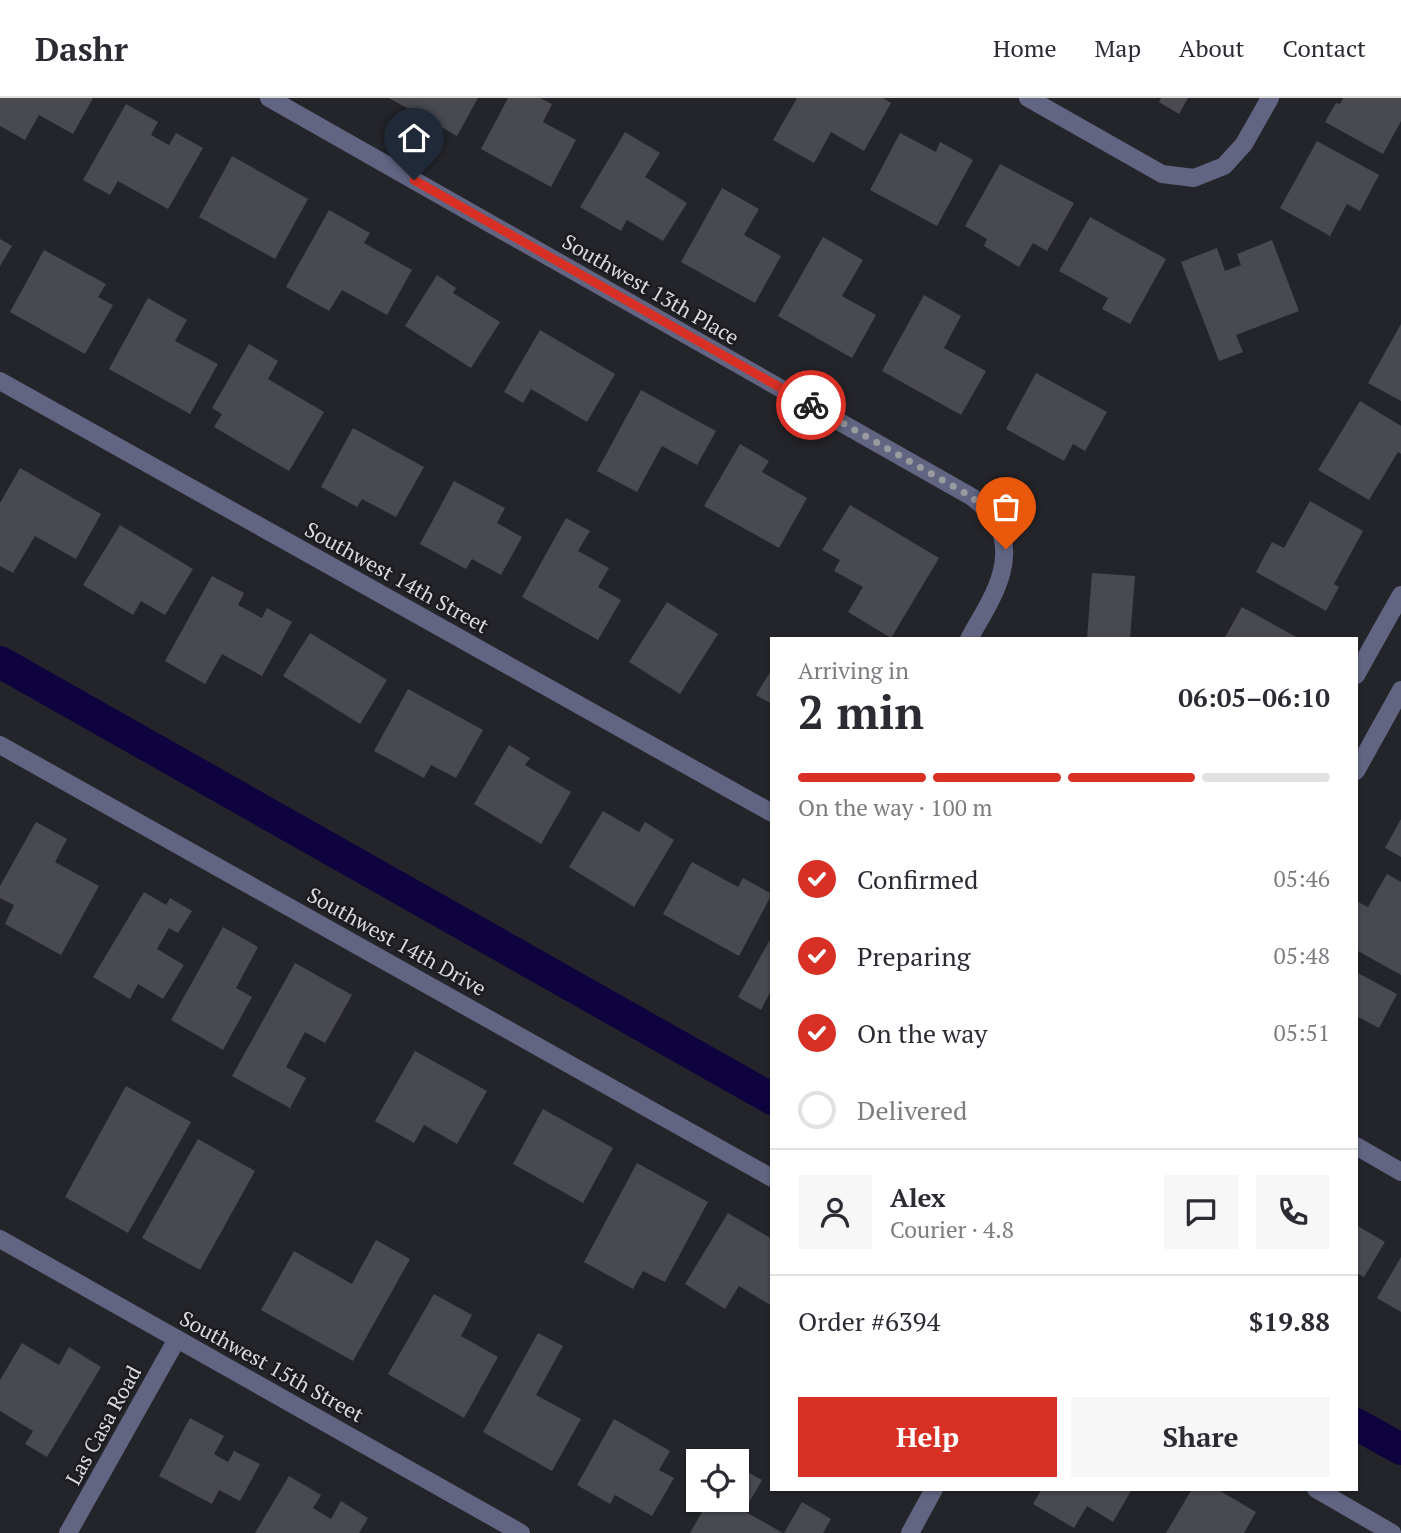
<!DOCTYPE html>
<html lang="en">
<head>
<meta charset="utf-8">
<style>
  :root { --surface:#fff; --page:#f7f7f7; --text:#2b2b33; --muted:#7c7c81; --line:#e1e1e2; --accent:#d93025 }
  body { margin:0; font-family:"PT Serif",serif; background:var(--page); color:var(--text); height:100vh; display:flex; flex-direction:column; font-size:26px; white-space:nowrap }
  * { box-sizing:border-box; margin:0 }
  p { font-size:23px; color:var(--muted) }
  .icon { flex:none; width:38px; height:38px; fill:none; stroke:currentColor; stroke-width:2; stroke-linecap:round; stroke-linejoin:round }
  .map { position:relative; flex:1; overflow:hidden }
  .details { position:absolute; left:770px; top:539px; width:588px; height:854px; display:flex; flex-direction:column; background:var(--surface); border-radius:0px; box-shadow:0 2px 5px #0004 }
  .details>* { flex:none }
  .fabs { position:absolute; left:686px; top:1351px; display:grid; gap:14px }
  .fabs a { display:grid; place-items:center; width:63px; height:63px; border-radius:0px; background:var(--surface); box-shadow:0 2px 5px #0004; font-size:35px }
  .pin { position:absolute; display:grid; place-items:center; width:60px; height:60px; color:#fff; margin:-72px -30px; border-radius:50% 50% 50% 0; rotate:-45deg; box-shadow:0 0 7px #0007 }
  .pin .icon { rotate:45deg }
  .courier { position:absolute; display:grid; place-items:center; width:70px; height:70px; margin:-35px; border:5px solid #d93025; border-radius:50%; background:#fff; color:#222; box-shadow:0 2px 9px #0007 }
  .head em { font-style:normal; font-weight:800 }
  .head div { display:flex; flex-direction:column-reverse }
  .head { display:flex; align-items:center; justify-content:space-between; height:119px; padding:0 28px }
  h1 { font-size:46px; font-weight:800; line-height:52px }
  .bar { display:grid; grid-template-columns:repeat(4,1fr); gap:10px 7px; align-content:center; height:84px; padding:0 28px }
  .bar i { height:9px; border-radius:5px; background:var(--line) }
  .bar .current { background:var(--accent) }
  .bar p { grid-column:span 4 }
  .line { display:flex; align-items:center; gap:18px; padding:0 28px; border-top:2px solid var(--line) }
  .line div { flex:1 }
  .round { display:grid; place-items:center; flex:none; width:74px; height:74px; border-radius:0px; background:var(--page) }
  ol { padding:0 28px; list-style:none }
  li { display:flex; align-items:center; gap:21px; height:77px }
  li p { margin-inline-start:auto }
  li .icon { padding:7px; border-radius:50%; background:var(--accent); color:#fff; stroke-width:4 }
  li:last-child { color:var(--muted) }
  li i { width:38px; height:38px; border:4px solid var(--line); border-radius:50% }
  .cta { display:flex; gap:14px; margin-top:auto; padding:14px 28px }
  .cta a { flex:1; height:80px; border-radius:0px; background:var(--accent); color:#fff; font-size:28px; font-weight:800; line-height:80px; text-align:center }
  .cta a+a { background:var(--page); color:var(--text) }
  header { display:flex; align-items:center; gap:42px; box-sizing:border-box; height:98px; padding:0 35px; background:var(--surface); border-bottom:2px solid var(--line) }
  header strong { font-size:33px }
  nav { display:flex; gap:38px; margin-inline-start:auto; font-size:24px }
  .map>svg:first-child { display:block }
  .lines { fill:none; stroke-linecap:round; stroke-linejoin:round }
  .canal { stroke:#0e033e; stroke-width:32 }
  .building { fill:#494a50 }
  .minor { stroke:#626582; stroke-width:18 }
  .done { stroke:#9a9b9e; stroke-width:7; stroke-dasharray:0 12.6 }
  .route { stroke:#d93025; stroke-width:9 }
  .labels { text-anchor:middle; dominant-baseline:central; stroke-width:5; stroke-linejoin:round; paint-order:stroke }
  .street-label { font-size:21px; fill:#d9dadd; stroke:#1b1b20 }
</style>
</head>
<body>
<header>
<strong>Dashr</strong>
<nav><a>Home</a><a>Map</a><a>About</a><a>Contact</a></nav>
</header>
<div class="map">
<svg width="1401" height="1435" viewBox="0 0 1401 1435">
  <rect width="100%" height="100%" fill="#24252a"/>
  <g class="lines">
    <g class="canal">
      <polyline points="0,564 772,1001"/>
      <polyline points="1356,1326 1401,1351"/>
    </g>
  </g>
  <g class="building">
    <polygon points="0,0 93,0 73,36 39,17 25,42 0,28"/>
    <polygon points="389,0 478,0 457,38"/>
    <polygon points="508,0 540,0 552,6 543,24 576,42 551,89 481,51"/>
    <polygon points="797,0 883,0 891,5 864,53 831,34 814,65 773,42"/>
    <polygon points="1161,0 1188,0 1179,16 1159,4"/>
    <polygon points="1343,0 1401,0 1401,23 1383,56 1325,24 1336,5 1340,6"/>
    <polygon points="126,6 158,24 151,37 169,47 176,35 203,50 168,111 118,83 110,97 83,82"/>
    <polygon points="625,34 660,55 645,79 687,105 663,143 627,122 621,133 580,109"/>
    <polygon points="900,35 936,54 940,44 973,62 937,128 870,92"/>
    <polygon points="1317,43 1379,77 1360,113 1347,106 1330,138 1280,110"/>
    <polygon points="232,58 308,101 275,161 199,119"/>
    <polygon points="1000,66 1074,105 1047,153 1033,145 1019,169 984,148 987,141 965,128"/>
    <polygon points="722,90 759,111 744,137 781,158 755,205 681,164"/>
    <polygon points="329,112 370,135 364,145 412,172 387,217 342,192 329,213 286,189"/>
    <polygon points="1090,119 1166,161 1130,226 1102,211 1108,200 1059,173"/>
    <polygon points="823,139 863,162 842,198 876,217 852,260 778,218"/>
    <polygon points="0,141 12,148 0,168"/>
    <polygon points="1272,142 1299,213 1236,237 1243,254 1219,263 1181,164 1217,150 1225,173 1241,167 1237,156"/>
    <polygon points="44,152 106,186 98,199 113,207 85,256 10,214"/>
    <polygon points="437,177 456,190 453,195 500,224 471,270 405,228"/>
    <polygon points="924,197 961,218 944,250 986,273 961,317 882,273"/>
    <polygon points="148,200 187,222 175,243 218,266 190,316 109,271"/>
    <polygon points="1401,226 1401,303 1368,285"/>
    <polygon points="540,232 615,276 587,324 531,291 523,305 504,294"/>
    <polygon points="249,246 278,263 268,281 324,314 289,373 214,329 222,316 212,310"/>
    <polygon points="1036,275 1107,314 1085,353 1073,346 1064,363 1006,331"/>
    <polygon points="641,292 716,333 697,367 662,348 637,394 597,373"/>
    <polygon points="1360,303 1401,328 1401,356 1398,354 1369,402 1318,372"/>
    <polygon points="353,330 424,369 396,419 362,401 357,409 321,389"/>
    <polygon points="740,346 769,363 762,374 807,400 779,450 704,408"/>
    <polygon points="20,370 101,416 76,461 35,438 13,475 0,468 0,405"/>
    <polygon points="454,383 505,410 497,425 522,439 501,477 472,461 466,471 420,446"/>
    <polygon points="1310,403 1363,433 1334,486 1339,489 1326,513 1256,474 1272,444 1284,450"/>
    <polygon points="850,407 939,460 891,540 848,514 863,489 834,473 840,462 822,452"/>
    <polygon points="566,420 590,433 578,453 609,470 598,489 621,502 598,542 522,499"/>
    <polygon points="120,427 193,471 165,517 141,503 133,517 83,487"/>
    <polygon points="1092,475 1135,478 1130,541 1087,541"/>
    <polygon points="212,478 244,495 238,507 262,520 267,510 292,524 262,578 222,556 205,586 165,563"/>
    <polygon points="667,504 718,536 680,596 629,564"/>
    <polygon points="1242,509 1300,541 1224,541"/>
    <polygon points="310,535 387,582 360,626 283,578"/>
    <polygon points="772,571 772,606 756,597"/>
    <polygon points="408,591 483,632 456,680 431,667 424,680 374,653"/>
    <polygon points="509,647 530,660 525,667 571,694 541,746 474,706"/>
    <polygon points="603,713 639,734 645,724 674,742 634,809 569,769"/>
    <polygon points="1401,721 1401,759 1385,750"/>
    <polygon points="36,724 67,741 55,764 99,788 61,857 5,826 14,807 0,800 0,788"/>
    <polygon points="692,764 738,789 743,780 772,796 739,858 663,816"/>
    <polygon points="1387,776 1401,784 1401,877 1356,852 1356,803 1368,809"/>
    <polygon points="144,794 166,807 170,800 192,813 178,835 169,830 157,851 184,867 163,901 138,886 130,901 93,879"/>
    <polygon points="223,829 258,849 236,890 252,899 223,952 171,922"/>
    <polygon points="772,838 772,891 761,912 738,899"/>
    <polygon points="295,865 352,897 325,945 305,934 286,969 306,980 290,1010 232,978"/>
    <polygon points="1356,874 1397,896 1379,930 1356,918"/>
    <polygon points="415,953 487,993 457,1046 424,1027 414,1045 375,1023"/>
    <polygon points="126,988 191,1024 128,1135 65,1099"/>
    <polygon points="543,1011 613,1050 583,1105 513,1066"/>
    <polygon points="198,1041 255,1073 200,1172 142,1140"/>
    <polygon points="637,1065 708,1104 665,1184 643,1173 633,1191 584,1164"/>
    <polygon points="728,1115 772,1141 772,1208 739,1188 725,1211 685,1186"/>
    <polygon points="1356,1127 1385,1144 1364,1179 1356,1175"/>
    <polygon points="376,1142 410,1161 353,1263 261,1212 294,1153 352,1186"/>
    <polygon points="1401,1159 1401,1214 1377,1200"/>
    <polygon points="434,1196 472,1217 461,1238 498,1259 464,1320 388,1276"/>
    <polygon points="538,1235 563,1248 536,1297 581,1321 552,1373 483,1334"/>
    <polygon points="22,1245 59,1267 69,1249 101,1269 47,1359 25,1346 33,1333 0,1313 0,1282"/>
    <polygon points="190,1320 224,1338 214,1356 228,1364 234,1353 260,1366 240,1403 219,1392 212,1406 159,1378"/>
    <polygon points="614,1321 670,1353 659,1372 674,1380 652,1418 615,1397 610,1406 577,1387"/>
    <polygon points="737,1368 762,1382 744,1413 783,1435 690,1435 709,1402 737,1402"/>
    <polygon points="289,1378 321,1397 313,1410 331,1421 341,1403 368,1420 359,1435 255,1435"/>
    <polygon points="1042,1391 1132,1391 1113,1424 1087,1408 1074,1430 1033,1406"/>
    <polygon points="1192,1391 1217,1391 1256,1414 1244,1435 1166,1435"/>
    <polygon points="802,1404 831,1421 823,1435 784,1435"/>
  </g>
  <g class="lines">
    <g class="minor">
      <path d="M269,0L972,399C980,406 991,413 996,422C1019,465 989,504 969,541"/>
      <polyline points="1028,0 1162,76 1194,80 1224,68 1244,46 1270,0"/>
      <polyline points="0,283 772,715"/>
      <polyline points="1356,577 1401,497"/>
      <polyline points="0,647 772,1080"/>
      <polyline points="1356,673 1401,592"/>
      <polyline points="1356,1048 1401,1074"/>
      <polyline points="0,1141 521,1435"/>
      <polyline points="1316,1391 1392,1435"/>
      <polyline points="68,1435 177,1241"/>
      <polyline points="910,1435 934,1391"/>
    </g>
  </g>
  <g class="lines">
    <polyline class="done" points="811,307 972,399 996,421 1006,451"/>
    <polyline class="route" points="414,82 811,307"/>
  </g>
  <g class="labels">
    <g class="street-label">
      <text transform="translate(651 191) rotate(30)">Southwest 13th Place</text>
      <text transform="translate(397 479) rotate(29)">Southwest 14th Street</text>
      <text transform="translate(397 843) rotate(29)">Southwest 14th Drive</text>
      <text transform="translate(272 1268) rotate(29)">Southwest 15th Street</text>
      <text transform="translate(103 1327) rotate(-61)">Las Casa Road</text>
    </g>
  </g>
</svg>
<div class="fabs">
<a><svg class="icon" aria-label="locate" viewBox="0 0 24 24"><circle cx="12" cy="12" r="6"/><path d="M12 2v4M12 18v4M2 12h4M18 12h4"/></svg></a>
</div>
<div class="pin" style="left:1006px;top:451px;background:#ea580c"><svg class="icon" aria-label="bag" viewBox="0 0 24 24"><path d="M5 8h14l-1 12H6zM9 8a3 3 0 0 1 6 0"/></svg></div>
<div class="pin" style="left:414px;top:82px;background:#1f2937"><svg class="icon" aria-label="home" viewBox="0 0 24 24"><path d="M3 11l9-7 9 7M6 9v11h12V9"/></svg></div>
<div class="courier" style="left:811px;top:307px"><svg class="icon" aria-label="bike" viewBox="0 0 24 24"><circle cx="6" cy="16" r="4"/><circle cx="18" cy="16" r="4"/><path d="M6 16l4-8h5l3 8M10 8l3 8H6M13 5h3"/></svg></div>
<section class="details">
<div class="head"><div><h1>2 min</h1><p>Arriving in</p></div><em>06:05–06:10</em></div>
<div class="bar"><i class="current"></i><i class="current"></i><i class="current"></i><i></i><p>On the way · 100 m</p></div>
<ol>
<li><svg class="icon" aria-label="check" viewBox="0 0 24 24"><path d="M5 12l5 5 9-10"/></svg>Confirmed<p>05:46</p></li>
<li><svg class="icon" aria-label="check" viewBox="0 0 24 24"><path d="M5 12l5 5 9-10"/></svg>Preparing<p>05:48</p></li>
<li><svg class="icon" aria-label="check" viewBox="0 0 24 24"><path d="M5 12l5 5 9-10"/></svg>On the way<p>05:51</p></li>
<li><i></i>Delivered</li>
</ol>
<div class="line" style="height:126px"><a class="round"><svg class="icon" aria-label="person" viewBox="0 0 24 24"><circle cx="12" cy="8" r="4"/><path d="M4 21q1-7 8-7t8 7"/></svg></a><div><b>Alex</b><p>Courier · 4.8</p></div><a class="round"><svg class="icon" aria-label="chat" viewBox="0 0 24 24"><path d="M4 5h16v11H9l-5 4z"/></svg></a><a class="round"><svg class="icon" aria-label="phone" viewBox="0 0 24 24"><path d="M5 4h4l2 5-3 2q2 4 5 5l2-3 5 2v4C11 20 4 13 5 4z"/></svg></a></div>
<div class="line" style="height:91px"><div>Order #6394</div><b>$19.88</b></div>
<div class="cta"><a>Help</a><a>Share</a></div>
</section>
</div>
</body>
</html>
